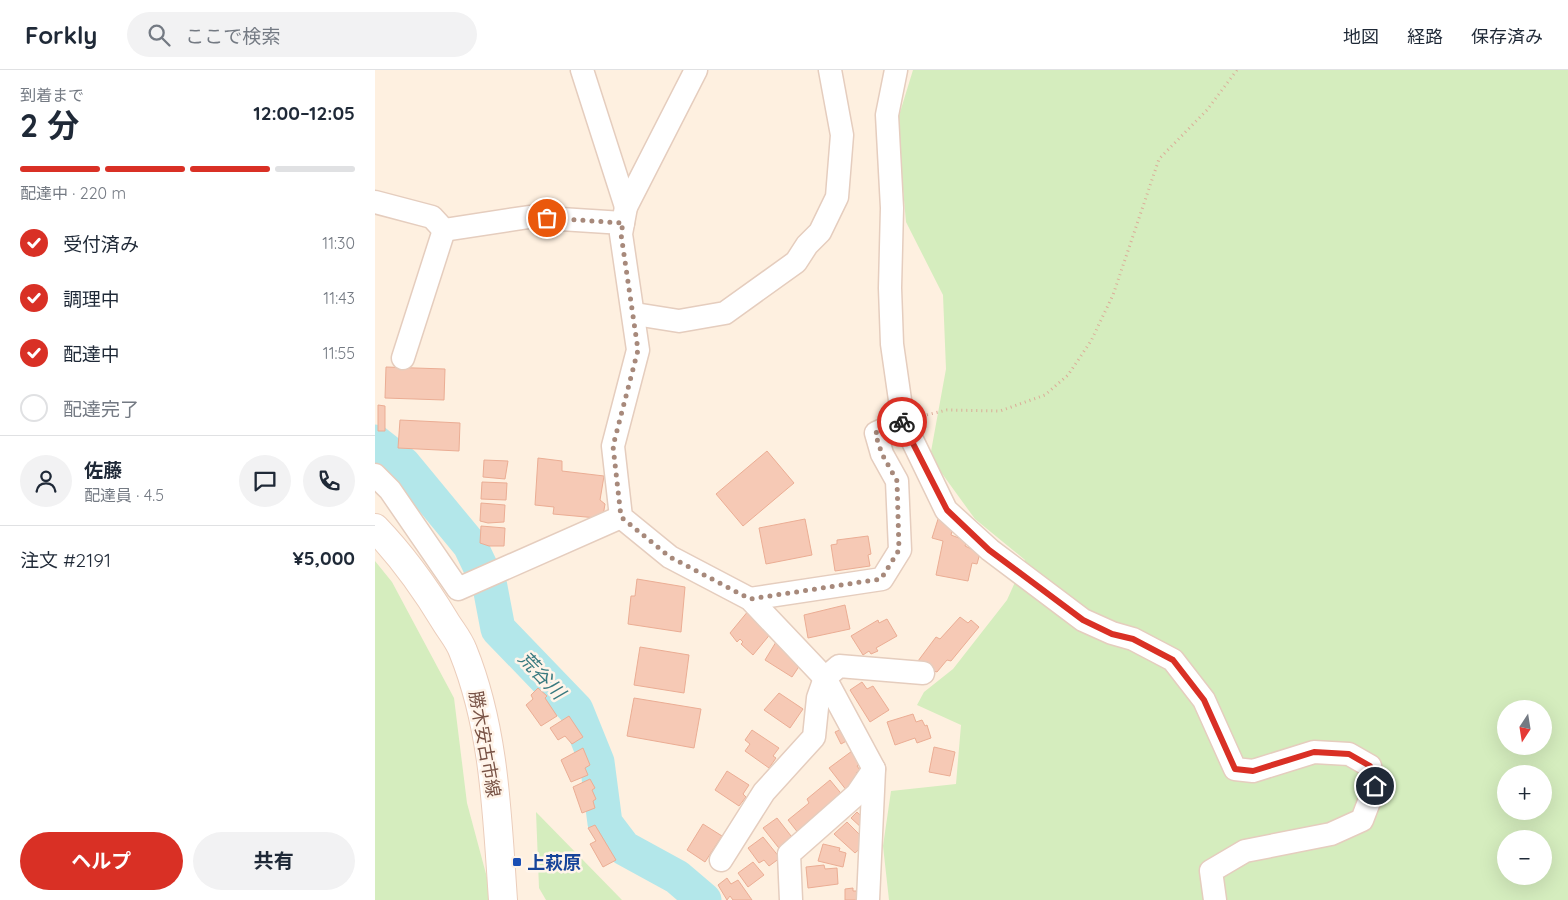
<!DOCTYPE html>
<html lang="ja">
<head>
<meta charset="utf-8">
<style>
  :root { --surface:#fff; --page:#f2f2f3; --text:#1f2937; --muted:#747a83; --line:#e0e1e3; --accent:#d93025 }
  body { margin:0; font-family:Quicksand,"Noto Sans JP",sans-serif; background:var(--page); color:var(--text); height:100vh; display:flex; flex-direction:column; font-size:19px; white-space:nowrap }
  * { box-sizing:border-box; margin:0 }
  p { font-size:16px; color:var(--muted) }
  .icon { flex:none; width:28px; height:28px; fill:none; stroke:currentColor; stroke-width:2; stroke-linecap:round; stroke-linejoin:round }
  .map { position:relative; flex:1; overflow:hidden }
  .panel { display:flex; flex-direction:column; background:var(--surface); width:375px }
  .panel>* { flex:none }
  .needle { width:32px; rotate:192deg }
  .controls { position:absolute; left:1122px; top:630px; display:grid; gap:10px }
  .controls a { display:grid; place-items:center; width:55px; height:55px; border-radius:50%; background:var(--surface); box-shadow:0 5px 20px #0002; font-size:25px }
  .pin { position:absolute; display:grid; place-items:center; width:42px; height:42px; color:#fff; margin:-21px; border:2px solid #fff; border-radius:50%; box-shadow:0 1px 5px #0007 }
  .courier { position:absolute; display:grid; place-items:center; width:50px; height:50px; margin:-25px; border:4px solid #d93025; border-radius:50%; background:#fff; color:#222; box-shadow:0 1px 6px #0007 }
  .overview em { font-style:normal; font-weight:700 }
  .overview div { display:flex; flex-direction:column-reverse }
  .overview { display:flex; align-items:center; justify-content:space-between; height:85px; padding:0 20px }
  h1 { font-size:32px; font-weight:700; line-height:38px }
  .bar { display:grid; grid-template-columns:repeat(4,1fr); gap:8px 5px; align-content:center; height:60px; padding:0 20px }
  .bar i { height:6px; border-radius:4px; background:var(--line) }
  .bar .current { background:var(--accent) }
  .bar p { grid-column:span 4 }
  .line { display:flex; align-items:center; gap:12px; padding:0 20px; border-top:1px solid var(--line) }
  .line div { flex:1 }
  .round { display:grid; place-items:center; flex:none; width:52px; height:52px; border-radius:26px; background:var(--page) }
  ol { padding:0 20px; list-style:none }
  li { display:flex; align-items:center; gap:15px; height:55px }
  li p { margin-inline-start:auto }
  li .icon { padding:5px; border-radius:50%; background:var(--accent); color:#fff; stroke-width:4 }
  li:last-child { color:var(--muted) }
  li i { width:28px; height:28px; border:2px solid var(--line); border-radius:50% }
  .button { display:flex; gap:10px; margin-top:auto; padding:10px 20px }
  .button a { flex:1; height:58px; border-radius:30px; background:var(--accent); color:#fff; font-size:20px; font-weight:700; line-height:58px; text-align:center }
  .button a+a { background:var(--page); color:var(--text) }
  header { display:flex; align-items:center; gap:30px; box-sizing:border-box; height:70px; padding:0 25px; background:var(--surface); border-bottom:1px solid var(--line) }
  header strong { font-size:24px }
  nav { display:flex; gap:28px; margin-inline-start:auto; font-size:18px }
  .search { width:350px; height:45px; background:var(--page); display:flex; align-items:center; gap:12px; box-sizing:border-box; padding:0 18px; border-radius:28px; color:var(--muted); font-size:19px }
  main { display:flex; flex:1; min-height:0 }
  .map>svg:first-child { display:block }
  .green { fill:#d5edbe; fill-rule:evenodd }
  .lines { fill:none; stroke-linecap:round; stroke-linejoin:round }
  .river { stroke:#b3e7ea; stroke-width:35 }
  .building { fill:#f6c9b5; stroke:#ebad94 }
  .street-casing { stroke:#e5cdbe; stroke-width:25 }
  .secondary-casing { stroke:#ebcdbb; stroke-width:30 }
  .path { stroke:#dbac98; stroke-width:3; stroke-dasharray:1 4; stroke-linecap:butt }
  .street { stroke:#fff; stroke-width:22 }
  .secondary { stroke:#fff; stroke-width:28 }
  .done { stroke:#a7897b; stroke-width:5; stroke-dasharray:0 9 }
  .route { stroke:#d93025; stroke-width:6 }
  .transit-dot { fill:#1a4fb4; stroke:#fff4e9; stroke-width:2 }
  .labels { text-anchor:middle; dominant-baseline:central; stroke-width:5; stroke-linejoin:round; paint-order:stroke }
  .street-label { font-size:18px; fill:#785245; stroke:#fff4e9 }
  .transit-label { font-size:18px; font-weight:bold; fill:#164399; stroke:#fff4e9; text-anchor:start }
  .water-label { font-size:19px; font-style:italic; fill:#37797f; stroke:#fff4e9 }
</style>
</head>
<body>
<header>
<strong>Forkly</strong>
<div class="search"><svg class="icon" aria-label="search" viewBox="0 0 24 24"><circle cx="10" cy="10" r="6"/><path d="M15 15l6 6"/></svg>ここで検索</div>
<nav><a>地図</a><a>経路</a><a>保存済み</a></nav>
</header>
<main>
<section class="panel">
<div class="overview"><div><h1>2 分</h1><p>到着まで</p></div><em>12:00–12:05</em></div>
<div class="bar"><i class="current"></i><i class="current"></i><i class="current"></i><i></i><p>配達中 · 220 m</p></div>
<ol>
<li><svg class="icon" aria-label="check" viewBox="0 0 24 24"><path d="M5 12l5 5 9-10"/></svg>受付済み<p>11:30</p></li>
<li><svg class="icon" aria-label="check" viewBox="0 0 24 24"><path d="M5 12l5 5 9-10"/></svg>調理中<p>11:43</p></li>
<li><svg class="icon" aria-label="check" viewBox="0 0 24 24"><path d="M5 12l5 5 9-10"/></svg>配達中<p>11:55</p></li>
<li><i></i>配達完了</li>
</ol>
<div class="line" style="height:90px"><a class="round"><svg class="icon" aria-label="person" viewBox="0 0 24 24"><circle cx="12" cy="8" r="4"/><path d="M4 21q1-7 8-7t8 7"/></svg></a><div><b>佐藤</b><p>配達員 · 4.5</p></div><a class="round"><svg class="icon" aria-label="chat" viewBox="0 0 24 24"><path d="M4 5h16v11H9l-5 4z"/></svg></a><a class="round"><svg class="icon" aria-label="phone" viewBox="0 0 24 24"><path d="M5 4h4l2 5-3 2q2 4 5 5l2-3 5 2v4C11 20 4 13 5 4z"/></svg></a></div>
<div class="line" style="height:65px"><div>注文 #2191</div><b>¥5,000</b></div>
<div class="button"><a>ヘルプ</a><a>共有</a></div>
</section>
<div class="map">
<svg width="1193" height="830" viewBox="0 0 1193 830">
  <rect width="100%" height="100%" fill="#fef0e0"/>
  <g class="green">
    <path d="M538,0H1193V830H514L508,776L516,721L581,714L586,655L542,635L549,622L578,599L632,530L650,490L600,449L555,387L571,299L568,225L531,152L522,52ZM1131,639H1169V676H1131ZM1131,704H1169V741H1131ZM1131,769H1169V806H1131Z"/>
    <polygon points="0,491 17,512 79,628 92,733 118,830 0,830"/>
    <polygon points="161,742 247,830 171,830 164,818"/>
  </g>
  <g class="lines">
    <polyline class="river" points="0,372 28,394 95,475 115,517 123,559 201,640 222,692 230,753 249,778 302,807 329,830"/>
  </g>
  <g class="building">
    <polygon points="11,297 70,299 69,330 10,328"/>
    <polygon points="3,335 10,336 10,361 3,361"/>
    <polygon points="25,350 85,353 84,381 23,378"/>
    <polygon points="392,381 419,413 368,456 341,424"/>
    <polygon points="163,388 187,391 187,401 229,406 225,430 230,434 228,446 222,448 178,444 179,437 160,435"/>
    <polygon points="109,390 133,391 130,409 108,407"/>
    <polygon points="107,412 132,413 131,430 106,429"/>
    <polygon points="106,433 130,435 129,452 113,453 105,451"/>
    <polygon points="564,446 571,449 570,454 578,457 576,465 592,471 590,476 605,483 602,494 597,493 593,511 561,505 568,471 557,468"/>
    <polygon points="430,449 437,485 391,494 384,458"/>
    <polygon points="106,456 130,458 129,476 114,476 105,473"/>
    <polygon points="493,466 496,484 493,485 495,496 460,501 456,475 462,474 462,470"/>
    <polygon points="262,509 310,517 306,562 253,554 256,526 260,526"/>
    <polygon points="470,535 475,559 433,568 429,545"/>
    <polygon points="374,540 397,562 378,585 366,574 368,572 365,569 362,572 355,563"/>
    <polygon points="585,547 593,553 596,550 604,557 576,591 572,590 562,602 540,595 561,567 565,569"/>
    <polygon points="512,549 522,566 501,578 503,581 496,584 494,581 488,585 476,566 503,550 504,553"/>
    <polygon points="401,572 429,589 417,607 390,590"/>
    <polygon points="265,577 314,585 309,623 259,615"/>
    <polygon points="487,612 492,619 498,616 514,640 495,652 475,620"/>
    <polygon points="163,618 172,626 170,628 182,646 166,656 151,635 158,629 156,625"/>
    <polygon points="404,623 428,639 415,658 389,640"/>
    <polygon points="259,628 326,639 319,678 252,666"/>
    <polygon points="538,644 541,652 547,650 550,656 552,655 556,668 542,673 540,668 520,675 512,652"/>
    <polygon points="194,646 208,667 197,674 190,666 183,670 175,658"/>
    <polygon points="471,657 477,668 466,674 460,662"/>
    <polygon points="377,660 404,678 398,686 401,688 394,698 370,681 375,674 370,670"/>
    <polygon points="559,677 580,682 575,706 554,702"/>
    <polygon points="208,678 215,695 210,698 213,705 196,712 186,690"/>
    <polygon points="477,681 487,692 482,696 485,700 481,703 487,709 472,721 454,698"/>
    <polygon points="352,701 374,715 368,724 371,727 364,736 340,720"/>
    <polygon points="215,709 220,718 217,720 221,729 218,731 220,738 207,743 198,717"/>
    <polygon points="455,710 469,727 424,764 413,750 434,733 432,729"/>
    <polygon points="482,742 495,755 489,760 476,748"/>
    <polygon points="402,748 420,771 407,782 388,758"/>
    <polygon points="472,752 490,770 489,775 480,783 459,764"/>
    <polygon points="328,754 347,766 330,792 312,780"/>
    <polygon points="220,755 241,790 228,797 215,774 221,771 213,758"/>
    <polygon points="388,767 405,788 394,796 389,790 384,793 373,778"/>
    <polygon points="448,774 465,778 464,781 471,783 468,797 443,791"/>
    <polygon points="378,792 389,805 373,817 363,803"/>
    <polygon points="449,795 450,799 462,798 463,814 433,818 431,797"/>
    <polygon points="352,808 356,814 363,810 377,830 358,830 355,826 352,830 343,815"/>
    <polygon points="478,818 478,821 486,821 486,830 470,830 470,819"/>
  </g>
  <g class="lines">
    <defs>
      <g id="street">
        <polyline points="207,0 251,137"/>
        <polyline points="321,0 251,137 246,164 263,280 238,376 246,447 295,487 375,529 450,608 499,699 493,830"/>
        <polyline points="521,0 512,45 517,138 515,218 517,274 528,351 571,440 615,480 708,550 737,563 758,569 798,590 829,630 860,699 878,701 939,682 974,684 995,696 1000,716 987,750 956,764 870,781 836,801 840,830"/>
        <polyline points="0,132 57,147 69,160 154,147 248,153"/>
        <polyline points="260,244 304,251 350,243 421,192 432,175 445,162 462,127 467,65 455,0"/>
        <polyline points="28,288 69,160"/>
        <polyline points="0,405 15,420 83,519 246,447"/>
        <polyline points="375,529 507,509 525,480 522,411 507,384 501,363 528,351"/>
        <polyline points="346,790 389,722 439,667 443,628 450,608 464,596 548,603"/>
        <polyline points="416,830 414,784 482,724 499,699"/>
      </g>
      <path id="secondary" d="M0,458C27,486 50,518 70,551C76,561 84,570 88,581C120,660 122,746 128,830"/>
    </defs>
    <use href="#street" class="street-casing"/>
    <use href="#secondary" class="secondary-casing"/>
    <polyline class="path" points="547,346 572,340 625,341 670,325 693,305 716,271 738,225 784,89 832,40 862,0"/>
    <use href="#street" class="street"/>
    <use href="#secondary" class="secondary"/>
  </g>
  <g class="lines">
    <polyline class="done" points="172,148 248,153 246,164 263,280 238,376 246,447 295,487 375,529 506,509 524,480 522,411 507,384 500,363 527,352"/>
    <polyline class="route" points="527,352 572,440 614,480 708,550 737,564 758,569 798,590 829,630 860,699 878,701 939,682 974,684 995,696 1000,716"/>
  </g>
  <rect class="transit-dot" x="137" y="787" width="10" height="10" rx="2.5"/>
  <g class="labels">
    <g class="street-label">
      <text transform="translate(110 674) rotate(80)">勝木安古市線</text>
    </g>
    <g class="transit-label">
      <text x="152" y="792">上萩原</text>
    </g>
    <g class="water-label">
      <text transform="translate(167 605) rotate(46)">荒谷川</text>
    </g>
  </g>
</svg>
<div class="controls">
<a><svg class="needle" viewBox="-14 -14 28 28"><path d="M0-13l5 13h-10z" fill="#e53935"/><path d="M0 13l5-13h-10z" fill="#747a83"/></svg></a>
<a>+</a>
<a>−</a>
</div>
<div class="pin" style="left:172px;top:148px;background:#ea580c"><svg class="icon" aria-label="bag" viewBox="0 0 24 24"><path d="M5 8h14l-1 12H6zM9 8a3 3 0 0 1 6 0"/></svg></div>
<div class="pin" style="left:1000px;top:716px;background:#1f2937"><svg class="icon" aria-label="home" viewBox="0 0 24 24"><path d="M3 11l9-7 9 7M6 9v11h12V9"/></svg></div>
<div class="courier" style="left:527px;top:352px"><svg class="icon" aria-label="bike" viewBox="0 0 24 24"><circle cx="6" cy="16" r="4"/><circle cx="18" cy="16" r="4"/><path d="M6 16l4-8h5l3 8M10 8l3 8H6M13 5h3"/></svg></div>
</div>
</main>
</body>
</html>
